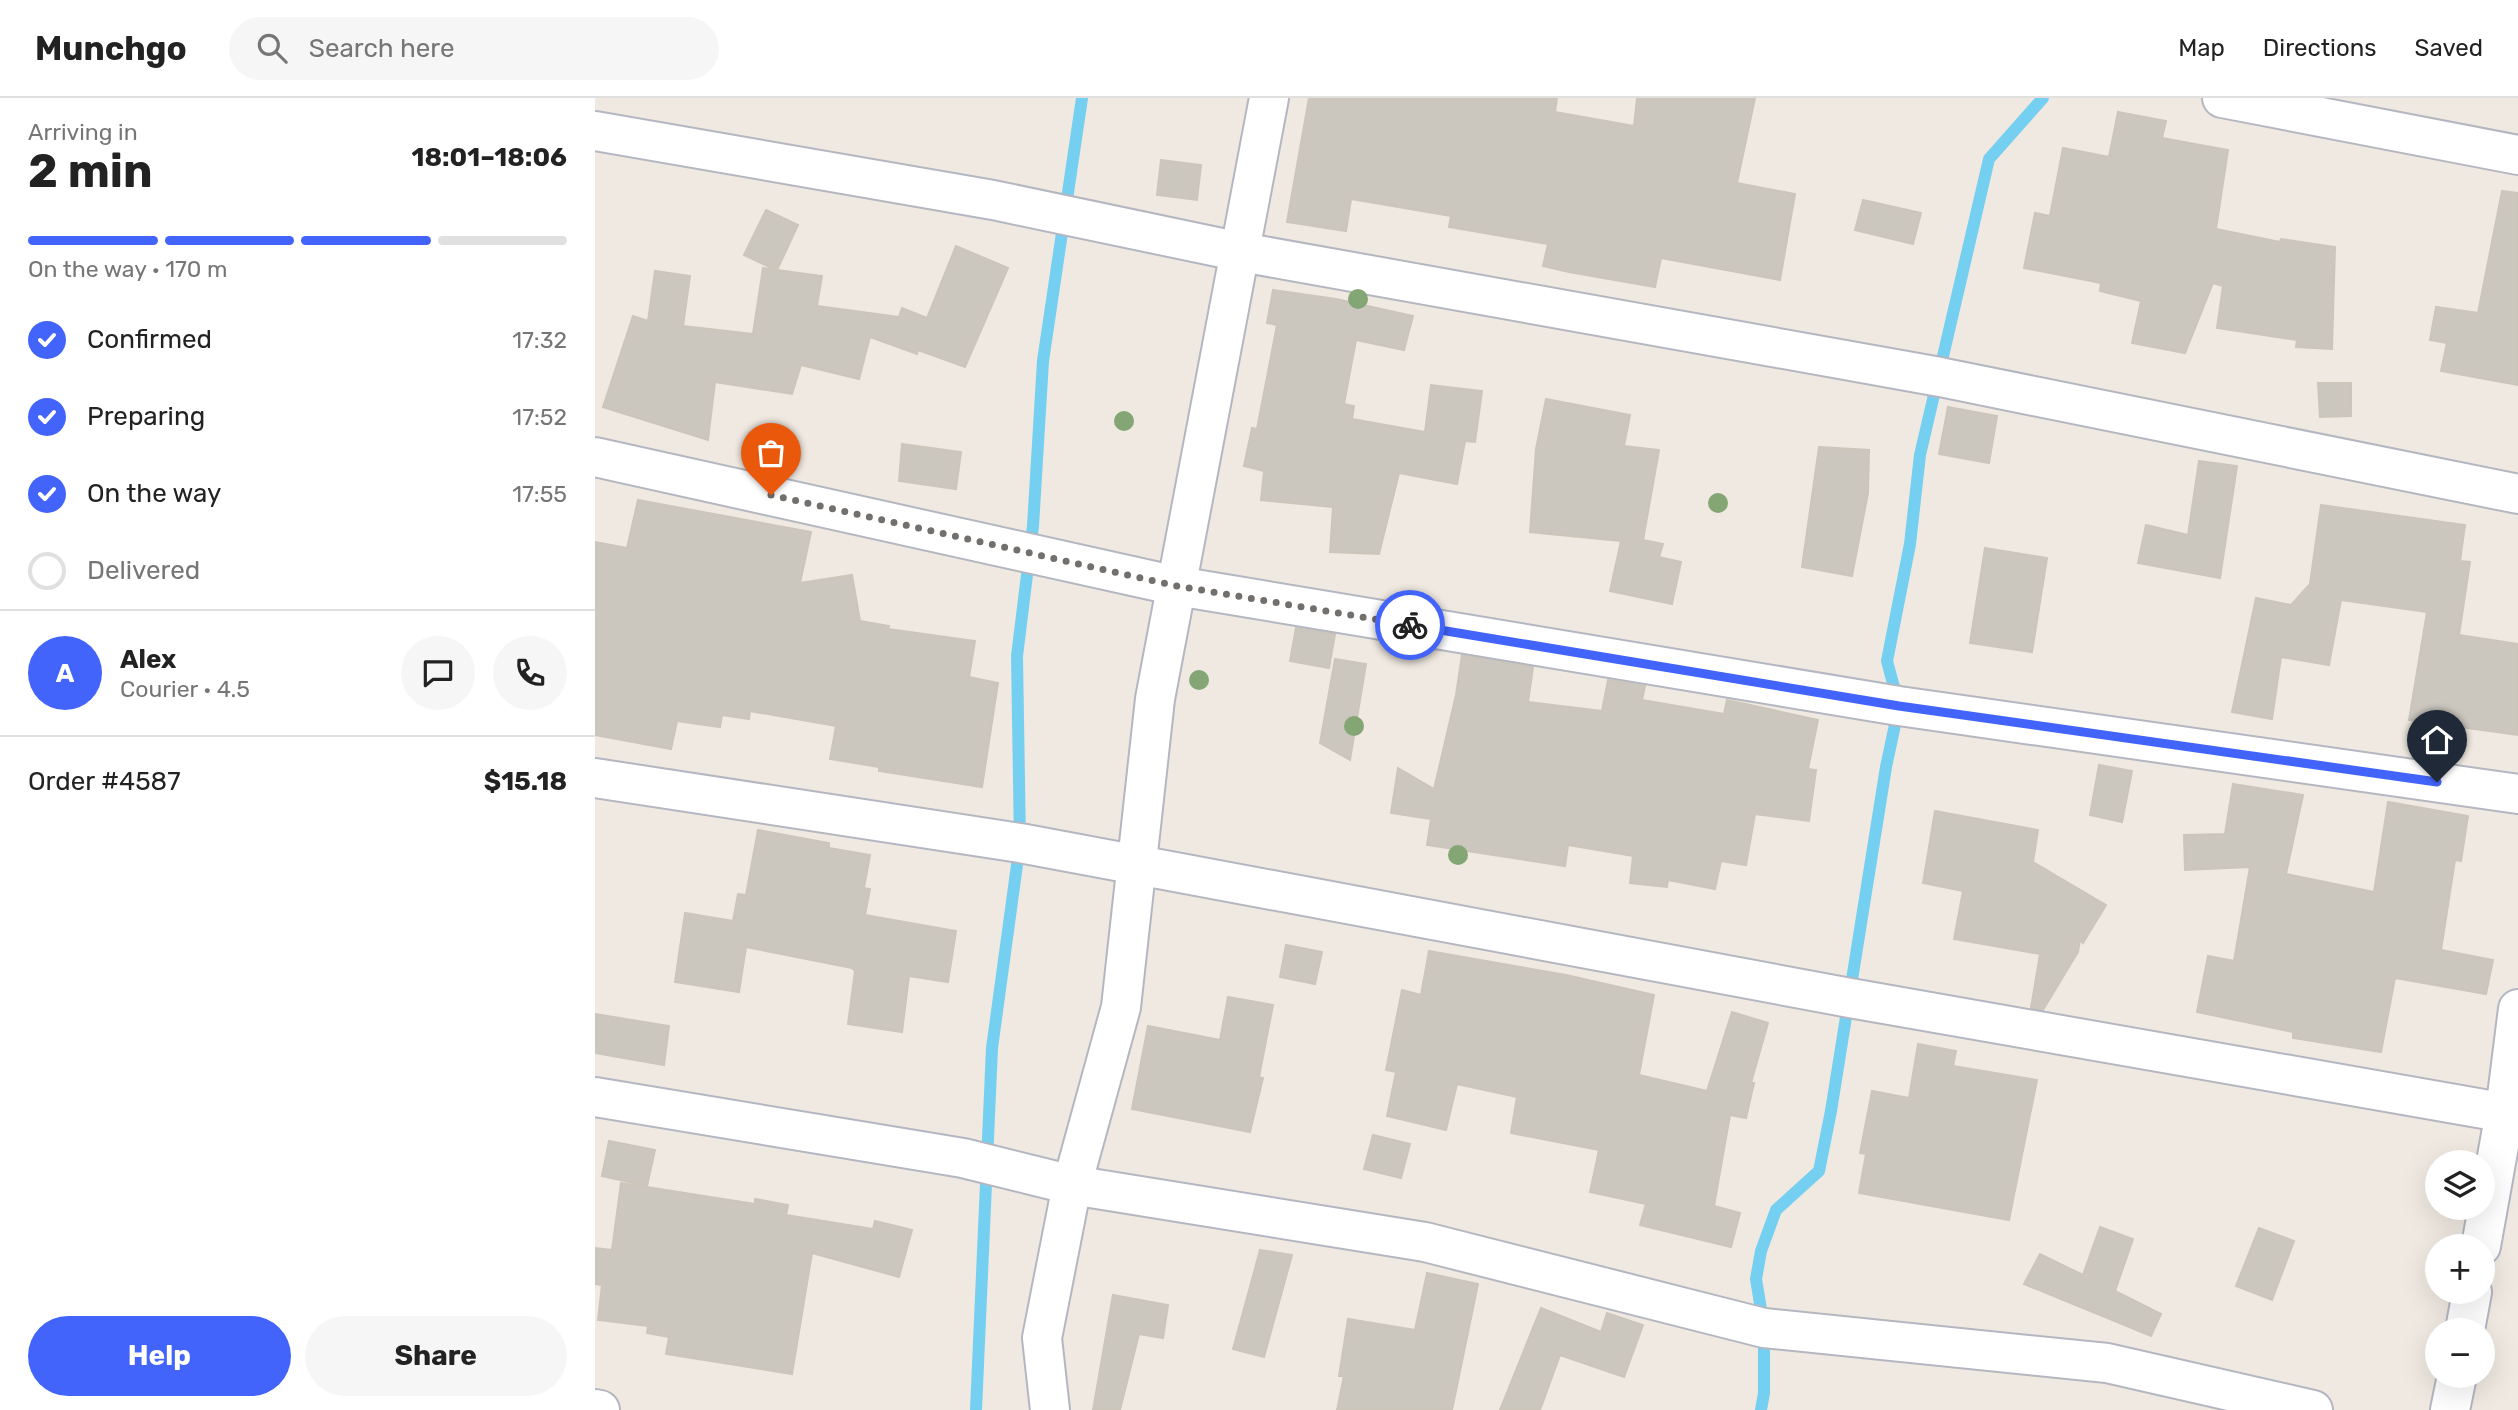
<!DOCTYPE html>
<html lang="en">
<head>
<meta charset="utf-8">
<style>
  :root { --surface:#fff; --page:#f6f6f6; --text:#222; --muted:#767676; --line:#e0e0e0; --accent:#4264fb }
  body { margin:0; font-family:Rubik,sans-serif; background:var(--page); color:var(--text); height:100vh; display:flex; flex-direction:column; font-size:26px; white-space:nowrap }
  * { box-sizing:border-box; margin:0 }
  p { font-size:23px; color:var(--muted) }
  .icon { flex:none; width:38px; height:38px; fill:none; stroke:currentColor; stroke-width:2; stroke-linecap:round; stroke-linejoin:round }
  .map { position:relative; flex:1; overflow:hidden }
  .sheet { display:flex; flex-direction:column; background:var(--surface); width:595px }
  .sheet>* { flex:none }
  .controls { position:absolute; left:1830px; top:1052px; display:grid; gap:14px }
  .controls a { display:grid; place-items:center; width:70px; height:70px; border-radius:50%; background:var(--surface); box-shadow:0 7px 28px #0002; font-size:35px }
  .pin { position:absolute; display:grid; place-items:center; width:60px; height:60px; color:#fff; margin:-72px -30px; border-radius:50% 50% 50% 0; rotate:-45deg; box-shadow:0 0 7px #0007 }
  .pin .icon { rotate:45deg }
  .courier { position:absolute; display:grid; place-items:center; width:70px; height:70px; margin:-35px; border:5px solid #4264fb; border-radius:50%; background:#fff; color:#222; box-shadow:0 2px 9px #0007 }
  .headline em { font-style:normal; font-weight:700 }
  .headline div { display:flex; flex-direction:column-reverse }
  .headline { display:flex; align-items:center; justify-content:space-between; height:119px; padding:0 28px }
  h1 { font-size:46px; font-weight:700; line-height:52px }
  .bar { display:grid; grid-template-columns:repeat(4,1fr); gap:10px 7px; align-content:center; height:84px; padding:0 28px }
  .bar i { height:9px; border-radius:5px; background:var(--line) }
  .bar .active { background:var(--accent) }
  .bar p { grid-column:span 4 }
  .line { display:flex; align-items:center; gap:18px; padding:0 28px; border-top:2px solid var(--line) }
  .line div { flex:1 }
  .round { display:grid; place-items:center; flex:none; width:74px; height:74px; border-radius:37px; background:var(--page) }
  ol { padding:0 28px; list-style:none }
  li { display:flex; align-items:center; gap:21px; height:77px }
  li p { margin-inline-start:auto }
  li .icon { padding:7px; border-radius:50%; background:var(--accent); color:#fff; stroke-width:4 }
  li:last-child { color:var(--muted) }
  li i { width:38px; height:38px; border:4px solid var(--line); border-radius:50% }
  .button { display:flex; gap:14px; margin-top:auto; padding:14px 28px }
  .button a { flex:1; height:80px; border-radius:42px; background:var(--accent); color:#fff; font-size:28px; font-weight:700; line-height:80px; text-align:center }
  .button a+a { background:var(--page); color:var(--text) }
  header { display:flex; align-items:center; gap:42px; box-sizing:border-box; height:98px; padding:0 35px; background:var(--surface); border-bottom:2px solid var(--line) }
  header strong { font-size:33px }
  nav { display:flex; gap:38px; margin-inline-start:auto; font-size:24px }
  .search { width:490px; height:63px; background:var(--page); display:flex; align-items:center; gap:18px; box-sizing:border-box; padding:0 24px; border-radius:38px; color:var(--muted); font-size:26px }
  main { display:flex; flex:1; min-height:0 }
  .map>svg:first-child { display:block }
  .lines { fill:none; stroke-linecap:round; stroke-linejoin:round }
  .stream { stroke:#75cff0; stroke-width:12 }
  .building { fill:#cbc7bf; stroke:#cbc5ba; stroke-width:2 }
  .minor-casing { stroke:#b4b7c1; stroke-width:42 }
  .minor { stroke:#fff; stroke-width:38 }
  .tree { fill:#84a574 }
  .done { stroke:#726f6d; stroke-width:7; stroke-dasharray:0 12.6 }
  .route { stroke:#4264fb; stroke-width:9 }
</style>
</head>
<body>
<header>
<strong>Munchgo</strong>
<div class="search"><svg class="icon" aria-label="search" viewBox="0 0 24 24"><circle cx="10" cy="10" r="6"/><path d="M15 15l6 6"/></svg>Search here</div>
<nav><a>Map</a><a>Directions</a><a>Saved</a></nav>
</header>
<main>
<section class="sheet">
<div class="headline"><div><h1>2 min</h1><p>Arriving in</p></div><em>18:01–18:06</em></div>
<div class="bar"><i class="active"></i><i class="active"></i><i class="active"></i><i></i><p>On the way · 170 m</p></div>
<ol>
<li><svg class="icon" aria-label="check" viewBox="0 0 24 24"><path d="M5 12l5 5 9-10"/></svg>Confirmed<p>17:32</p></li>
<li><svg class="icon" aria-label="check" viewBox="0 0 24 24"><path d="M5 12l5 5 9-10"/></svg>Preparing<p>17:52</p></li>
<li><svg class="icon" aria-label="check" viewBox="0 0 24 24"><path d="M5 12l5 5 9-10"/></svg>On the way<p>17:55</p></li>
<li><i></i>Delivered</li>
</ol>
<div class="line" style="height:126px"><b class="round" style="background:var(--accent);color:#fff">A</b><div><b>Alex</b><p>Courier · 4.5</p></div><a class="round"><svg class="icon" aria-label="chat" viewBox="0 0 24 24"><path d="M4 5h16v11H9l-5 4z"/></svg></a><a class="round"><svg class="icon" aria-label="phone" viewBox="0 0 24 24"><path d="M5 4h4l2 5-3 2q2 4 5 5l2-3 5 2v4C11 20 4 13 5 4z"/></svg></a></div>
<div class="line" style="height:91px"><div>Order #4587</div><b>$15.18</b></div>
<div class="button"><a>Help</a><a>Share</a></div>
</section>
<div class="map">
<svg width="1923" height="1312" viewBox="0 0 1923 1312">
  <rect width="100%" height="100%" fill="#efe9e1"/>
  <g class="lines">
    <g class="stream">
      <polyline points="381,1312 397,950 425,745 422,558 438,428 448,263 487,0"/>
      <polyline points="1166,1312 1169,1295 1169,1230 1161,1181 1166,1153 1181,1112 1224,1073 1236,1013 1291,669 1304,608 1292,563 1315,446 1325,357 1394,61 1448,0"/>
    </g>
  </g>
  <g class="building">
    <polygon points="714,0 962,0 960,14 1039,28 1042,0 1160,0 1142,85 1200,96 1185,182 1066,160 1060,189 974,174 948,168 953,146 854,129 856,118 756,101 751,133 692,124"/>
    <polygon points="1523,14 1571,23 1567,40 1633,52 1621,131 1685,144 1686,141 1740,149 1737,251 1701,249 1702,242 1622,230 1628,188 1618,185 1590,255 1537,245 1546,203 1505,193 1506,185 1429,170 1440,115 1455,118 1468,50 1514,59"/>
    <polygon points="566,62 606,67 602,102 562,97"/>
    <polygon points="1907,93 1923,95 1923,287 1846,273 1852,245 1835,242 1841,209 1883,215"/>
    <polygon points="1268,102 1326,115 1318,146 1260,132"/>
    <polygon points="171,112 203,127 182,172 227,178 222,208 304,219 307,210 332,220 361,148 413,170 370,269 323,252 322,256 275,239 264,281 206,267 197,296 120,284 113,342 8,309 38,218 53,223 60,173 95,178 88,228 158,236 168,170 181,172 149,157"/>
    <polygon points="678,192 741,201 818,218 809,252 761,242 749,306 759,308 757,321 830,334 836,287 887,293 880,344 870,343 862,386 804,375 784,456 735,454 738,409 666,402 669,373 649,368 657,330 662,331 682,227 672,225"/>
    <polygon points="1723,285 1756,285 1756,318 1725,319"/>
    <polygon points="951,301 1035,317 1029,348 1064,352 1048,442 1068,446 1064,459 1086,464 1077,506 1015,493 1026,443 935,434 941,351"/>
    <polygon points="1353,309 1402,318 1394,365 1344,356"/>
    <polygon points="307,346 366,354 361,391 304,383"/>
    <polygon points="1224,349 1274,352 1273,395 1257,478 1207,469"/>
    <polygon points="1604,363 1642,368 1625,480 1543,465 1551,427 1593,437"/>
    <polygon points="43,402 216,434 205,485 257,477 265,523 294,528 293,531 380,543 374,579 403,585 387,689 284,673 284,669 235,661 241,628 155,613 154,621 127,617 125,629 82,623 76,651 0,637 0,444 32,450"/>
    <polygon points="1726,407 1870,427 1865,463 1875,464 1864,537 1923,546 1923,637 1814,622 1832,514 1746,502 1734,567 1686,559 1677,621 1637,614 1661,500 1696,507 1715,486"/>
    <polygon points="1390,450 1452,460 1437,554 1375,545"/>
    <polygon points="701,530 740,536 734,570 695,563"/>
    <polygon points="867,557 938,569 933,604 1007,613 1013,582 1050,588 1047,602 1129,616 1132,602 1223,622 1213,671 1221,672 1214,723 1160,716 1151,767 1126,763 1120,791 1073,782 1072,789 1035,785 1038,758 973,747 970,768 832,747 836,721 796,715 803,670 839,691 861,597"/>
    <polygon points="740,561 771,566 755,662 725,645"/>
    <polygon points="1504,667 1537,673 1527,724 1495,717"/>
    <polygon points="1638,686 1708,697 1691,776 1779,794 1793,704 1873,718 1866,763 1860,762 1846,852 1898,862 1891,896 1800,880 1786,954 1698,940 1698,934 1602,914 1613,858 1639,863 1655,769 1590,772 1589,737 1630,736"/>
    <polygon points="1340,713 1443,732 1438,764 1511,807 1488,845 1485,842 1483,854 1448,912 1436,910 1445,856 1359,841 1368,793 1328,785"/>
    <polygon points="163,732 234,745 234,750 275,757 269,790 275,791 270,817 361,833 353,884 314,878 307,934 253,926 260,873 257,870 151,849 144,894 80,884 90,815 138,823 143,796 151,797"/>
    <polygon points="691,847 727,854 720,886 685,879"/>
    <polygon points="834,853 971,877 1059,897 1044,977 1112,993 1137,914 1173,925 1156,985 1159,985 1151,1020 1135,1017 1119,1108 1145,1115 1136,1149 1045,1127 1051,1106 995,1094 1004,1052 916,1035 922,999 862,986 851,1032 792,1018 801,974 791,972 807,892 826,897"/>
    <polygon points="633,899 678,907 664,979 668,980 655,1034 537,1011 553,928 625,942"/>
    <polygon points="0,916 74,928 69,967 0,955"/>
    <polygon points="1323,946 1361,953 1358,968 1442,982 1414,1122 1264,1095 1271,1056 1265,1055 1277,993 1314,1000"/>
    <polygon points="778,1037 815,1046 806,1080 769,1071"/>
    <polygon points="14,1043 60,1052 52,1088 7,1078"/>
    <polygon points="26,1085 160,1106 160,1101 193,1107 191,1117 278,1131 280,1123 317,1132 304,1179 217,1155 197,1276 71,1256 74,1239 52,1235 53,1228 3,1222 7,1187 0,1186 0,1150 17,1152"/>
    <polygon points="1505,1129 1538,1141 1520,1193 1566,1216 1556,1238 1429,1186 1445,1156 1488,1177"/>
    <polygon points="1664,1130 1699,1143 1677,1202 1641,1188"/>
    <polygon points="665,1152 697,1157 669,1259 638,1251"/>
    <polygon points="832,1175 883,1186 857,1312 742,1312 749,1278 744,1278 753,1221 820,1232"/>
    <polygon points="518,1197 573,1207 568,1240 544,1236 525,1312 498,1312"/>
    <polygon points="946,1210 1006,1234 1012,1215 1048,1227 1029,1279 965,1257 945,1312 905,1312"/>
  </g>
  <g class="lines">
    <defs>
      <g id="minor">
        <polyline points="1627,0 1923,57"/>
        <polyline points="0,33 398,102 646,154 1345,279 1923,396"/>
        <polyline points="0,359 582,488 1304,608 1923,696"/>
        <polyline points="0,680 425,745 1255,900 1923,1017"/>
        <polyline points="0,999 368,1060 477,1087 830,1144 1169,1230 1512,1265 1718,1312"/>
        <polyline points="1886,1148 1910,1014 1923,911"/>
        <polyline points="1870,1232 1877,1194"/>
        <polyline points="0,1311 5,1312"/>
        <polyline points="455,1312 447,1240 477,1087 526,909 560,601 674,0"/>
        <polyline points="1855,1312 1862,1278"/>
      </g>
    </defs>
    <use href="#minor" class="minor-casing"/>
    <use href="#minor" class="minor"/>
  </g>
  <g class="tree">
    <circle cx="763" cy="201" r="10"/>
    <circle cx="529" cy="323" r="10"/>
    <circle cx="1123" cy="405" r="10"/>
    <circle cx="604" cy="582" r="10"/>
    <circle cx="759" cy="628" r="10"/>
    <circle cx="863" cy="757" r="10"/>
  </g>
  <g class="lines">
    <polyline class="done" points="176,397 582,488 815,527"/>
    <polyline class="route" points="815,527 1304,608 1842,684"/>
  </g>
</svg>
<div class="controls">
<a><svg class="icon" aria-label="layers" viewBox="0 0 24 24"><path d="M12 4l9 5-9 5-9-5zM3 14l9 5 9-5"/></svg></a>
<a>+</a>
<a>−</a>
</div>
<div class="pin" style="left:176px;top:397px;background:#ea580c"><svg class="icon" aria-label="bag" viewBox="0 0 24 24"><path d="M5 8h14l-1 12H6zM9 8a3 3 0 0 1 6 0"/></svg></div>
<div class="pin" style="left:1842px;top:684px;background:#1f2937"><svg class="icon" aria-label="home" viewBox="0 0 24 24"><path d="M3 11l9-7 9 7M6 9v11h12V9"/></svg></div>
<div class="courier" style="left:815px;top:527px"><svg class="icon" aria-label="bike" viewBox="0 0 24 24"><circle cx="6" cy="16" r="4"/><circle cx="18" cy="16" r="4"/><path d="M6 16l4-8h5l3 8M10 8l3 8H6M13 5h3"/></svg></div>
</div>
</main>
</body>
</html>
